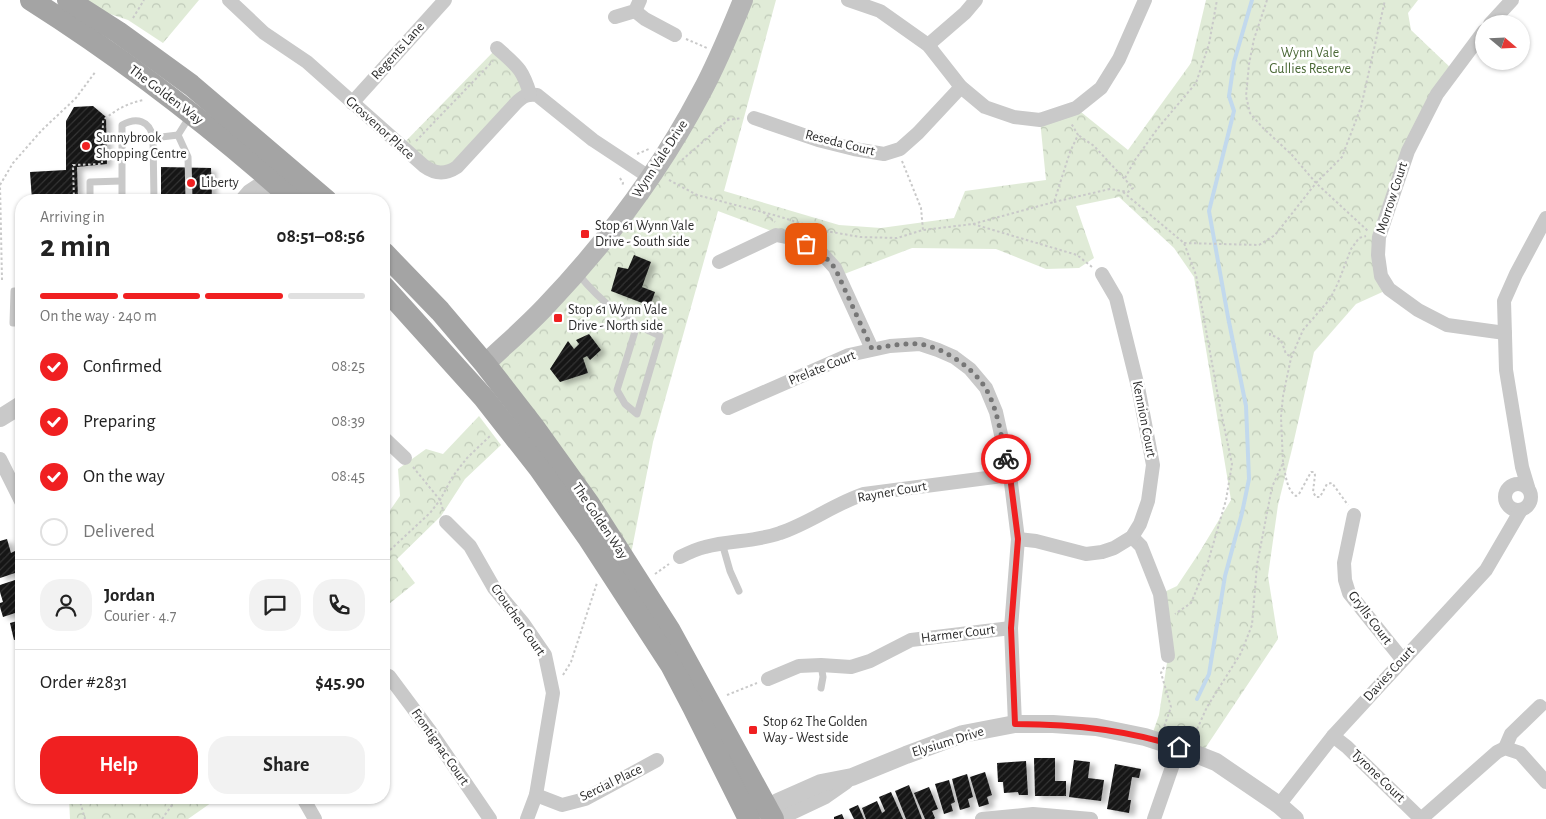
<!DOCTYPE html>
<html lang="en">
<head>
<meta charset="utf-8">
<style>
  :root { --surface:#fff; --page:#f2f2f2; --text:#222; --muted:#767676; --line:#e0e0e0; --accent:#f02021 }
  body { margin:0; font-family:"Alegreya Sans",sans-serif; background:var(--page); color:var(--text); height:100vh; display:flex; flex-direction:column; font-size:19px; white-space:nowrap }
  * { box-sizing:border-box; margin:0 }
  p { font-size:16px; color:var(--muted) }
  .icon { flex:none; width:28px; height:28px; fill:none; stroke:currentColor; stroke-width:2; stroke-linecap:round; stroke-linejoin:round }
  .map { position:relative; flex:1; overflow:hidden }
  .drawer { position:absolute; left:15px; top:194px; width:375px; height:610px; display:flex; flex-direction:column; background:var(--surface); border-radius:20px; box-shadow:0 1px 4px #0004 }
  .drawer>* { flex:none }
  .needle { width:32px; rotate:109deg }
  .controls { position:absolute; left:1475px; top:15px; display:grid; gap:10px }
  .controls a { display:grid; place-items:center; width:55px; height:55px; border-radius:50%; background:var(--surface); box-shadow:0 1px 4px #0004; font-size:25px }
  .pin { position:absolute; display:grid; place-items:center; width:42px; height:42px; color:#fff; margin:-21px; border-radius:10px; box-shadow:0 2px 8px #0006 }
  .courier { position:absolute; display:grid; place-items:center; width:50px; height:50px; margin:-25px; border:4px solid #f02021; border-radius:50%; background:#fff; color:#222; box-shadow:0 1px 6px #0007 }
  .headline em { font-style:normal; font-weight:700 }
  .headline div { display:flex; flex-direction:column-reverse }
  .headline { display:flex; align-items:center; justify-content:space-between; height:85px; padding:0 25px }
  h1 { font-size:32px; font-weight:700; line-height:38px }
  .bar { display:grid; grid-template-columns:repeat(4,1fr); gap:8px 5px; align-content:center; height:60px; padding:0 25px }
  .bar i { height:6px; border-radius:4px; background:var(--line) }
  .bar .active { background:var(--accent) }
  .bar p { grid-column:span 4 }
  .line { display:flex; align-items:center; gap:12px; padding:0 25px; border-top:1px solid var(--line) }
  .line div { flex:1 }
  .round { display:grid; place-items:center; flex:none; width:52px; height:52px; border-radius:20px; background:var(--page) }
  ol { padding:0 25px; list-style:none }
  li { display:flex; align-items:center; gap:15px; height:55px }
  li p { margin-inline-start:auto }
  li .icon { padding:5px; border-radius:50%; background:var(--accent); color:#fff; stroke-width:4 }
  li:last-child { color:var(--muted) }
  li i { width:28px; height:28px; border:2px solid var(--line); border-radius:50% }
  .action { display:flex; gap:10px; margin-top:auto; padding:10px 25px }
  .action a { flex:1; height:58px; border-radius:20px; background:var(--accent); color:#fff; font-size:20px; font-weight:700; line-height:58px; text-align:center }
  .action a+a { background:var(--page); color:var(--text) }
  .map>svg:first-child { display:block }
  .park { fill:url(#park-crowns) }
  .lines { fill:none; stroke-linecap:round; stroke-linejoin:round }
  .stream { stroke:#c2d9ed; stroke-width:4 }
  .building { fill:url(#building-hatch); filter:url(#shadow) }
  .path { stroke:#c9c9c9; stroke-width:2; stroke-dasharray:2.5 2.5; stroke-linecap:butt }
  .service { stroke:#c9c9c9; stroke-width:7 }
  .minor { stroke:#c9c9c9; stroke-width:14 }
  .tertiary { stroke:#c9c9c9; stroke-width:18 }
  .secondary { stroke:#b6b6b6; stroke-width:20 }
  .primary { stroke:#a4a4a4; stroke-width:22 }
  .done { stroke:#767676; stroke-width:5; stroke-dasharray:0 9 }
  .route { stroke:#f02021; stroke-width:6 }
  .poi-dot { fill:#f02021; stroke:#fff; stroke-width:2 }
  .labels { text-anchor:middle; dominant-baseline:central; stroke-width:5; stroke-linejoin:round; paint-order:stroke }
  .street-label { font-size:14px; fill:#2c2c2c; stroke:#fff }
  .park-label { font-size:14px; fill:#4b6937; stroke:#fff }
  .poi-label { font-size:14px; fill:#2c2c2c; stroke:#fff; text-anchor:start }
</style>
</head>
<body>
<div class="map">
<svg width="1546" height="819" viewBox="0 0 1546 819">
  <defs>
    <pattern id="park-crowns" width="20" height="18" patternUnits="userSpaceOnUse" patternTransform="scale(1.25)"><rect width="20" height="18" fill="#e0ebd7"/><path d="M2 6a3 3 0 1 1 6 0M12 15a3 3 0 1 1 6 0" fill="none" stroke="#c0cab9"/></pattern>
    <pattern id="building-hatch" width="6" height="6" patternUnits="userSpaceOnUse" patternTransform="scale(1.25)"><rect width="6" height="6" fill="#131313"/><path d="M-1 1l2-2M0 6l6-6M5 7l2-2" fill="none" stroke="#363636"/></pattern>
    <filter id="shadow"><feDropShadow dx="5.5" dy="3" stdDeviation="2.5" flood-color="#0004"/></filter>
  </defs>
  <rect width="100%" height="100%" fill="#fff"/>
  <g class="park">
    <polygon points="68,0 199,0 163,43 128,20"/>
    <polygon points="742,0 776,0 724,191 839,225 881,228 954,218 965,191 1046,180 1040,120 1076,108 1128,150 1191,63 1206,0 1418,0 1408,13 1411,30 1454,71 1437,94 1379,237 1389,289 1356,304 1314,352 1292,449 1278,505 1268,576 1278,639 1200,756 1151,738 1159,715 1168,656 1160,594 1177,586 1199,553 1231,500 1194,277 1174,248 1119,197 1076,206 1094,258 1079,268 1046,269 996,249 912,248 839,276 817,248 718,211 653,442 629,564 485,364 654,170"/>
    <polygon points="497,48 530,94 441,173 401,146"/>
    <polygon points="479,416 501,445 465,479 441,516 397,559 415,583 384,608 384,519 400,496 398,469 426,449 443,454"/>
    <polygon points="69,798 218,798 188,819 70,819"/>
  </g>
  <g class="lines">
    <polyline class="stream" points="1197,699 1209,674 1225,576 1242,513 1249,479 1246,406 1228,317 1209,211 1234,111 1229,96 1234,62 1252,0"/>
  </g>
  <g class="building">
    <polygon points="93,106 106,117 107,164 77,167 78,200 32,200 30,172 66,170 66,121 74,107"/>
    <polygon points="161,167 211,168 212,200 161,200"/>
    <polygon points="634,255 651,262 642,287 655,292 650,306 611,291 618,267 628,269"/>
    <polygon points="589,334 601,350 590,360 587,356 583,358 588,373 560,382 550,369 568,341 574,349 579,344 576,340"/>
    <polygon points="7,539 11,553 15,551 21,571 0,578 0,541"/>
    <polygon points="21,578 21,611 3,617 0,607 0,603 3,602 0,592 0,585"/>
    <polygon points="21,620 21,638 14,640 10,623"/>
    <polygon points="1034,758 1055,758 1055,781 1066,781 1066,796 1035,796"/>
    <polygon points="1074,760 1090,762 1088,778 1104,780 1101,801 1069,797"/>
    <polygon points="1026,761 1028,795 1019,795 1018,792 1004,793 1003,782 998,782 997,763"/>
    <polygon points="1115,764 1141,769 1139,778 1132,777 1128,800 1131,800 1129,813 1107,809"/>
    <polygon points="985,772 992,795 987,797 989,804 979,807 970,777"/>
    <polygon points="967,774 973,797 968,799 970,807 960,810 952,779"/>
    <polygon points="949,780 955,802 951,804 953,811 944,814 935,784"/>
    <polygon points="909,785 922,819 906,819 895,791"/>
    <polygon points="929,787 938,809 932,811 935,818 934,819 925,819 914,793"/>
    <polygon points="891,792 903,819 866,819 862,808 877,801 882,813 885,811 879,797"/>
    <polygon points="858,805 864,819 854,819 849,809"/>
    <polygon points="842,814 844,819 834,819 834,817"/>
  </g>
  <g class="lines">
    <g class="path">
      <polyline points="1267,0 1254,39 1249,64 1246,96 1250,113 1262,127 1292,155 1316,183 1368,231"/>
      <polyline points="133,18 144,0"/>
      <polyline points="686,39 707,48"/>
      <polyline points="416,141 493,61"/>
      <polyline points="637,154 649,149"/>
      <polyline points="682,160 728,120 742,118"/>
      <polyline points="902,161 921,208 923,230"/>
      <polyline points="620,178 623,183 622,187"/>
      <polyline points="1125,178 1135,160 1158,128 1196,83 1209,44 1217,0"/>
      <polyline points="669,180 697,195 774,215 826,231 860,237 897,238 923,230 973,224 1077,255 1092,267"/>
      <polyline points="1123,192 1184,243 1196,275 1220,407 1232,464 1226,500 1208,562 1191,603 1175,614"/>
      <path d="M74,200L73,165L102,164L103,120C116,110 127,103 144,100"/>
      <polyline points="1054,202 1110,189 1128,192 1133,188 1094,146 1078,135"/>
      <polyline points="763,212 775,222"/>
      <polyline points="973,224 1054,202 1070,152 1078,135 1071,123"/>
      <polyline points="1184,243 1259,245 1275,235 1316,183 1342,157 1361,107 1385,0"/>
      <polyline points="2,280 0,185 13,163 42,130 76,98 96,71"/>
      <path d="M1270,333V335C1283,338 1282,344 1286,354L1292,357"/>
      <path d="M1283,463C1286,475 1286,489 1296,496L1299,494L1311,472H1314L1315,475L1313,492L1316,497H1320L1327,484L1332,483L1348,505"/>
      <polyline points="413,467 440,500 443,510"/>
      <polyline points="384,558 389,551 430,513 440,500 453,476 467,458 491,435"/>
      <polyline points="655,574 669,564"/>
      <polyline points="1164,667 1161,673 1171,707 1164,727"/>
      <polyline points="563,675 571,662 597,583"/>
      <polyline points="727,695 757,683"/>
      <polyline points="1193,738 1207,707 1241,653 1252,625 1257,565 1272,487 1283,463 1281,417 1283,396 1291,358 1303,330 1330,299 1338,283 1351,249 1359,238 1366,236"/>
      <polyline points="79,798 85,819"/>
      <polyline points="162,819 177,798"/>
    </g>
    <g class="service">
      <polyline points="153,138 178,135"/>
      <polyline points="90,200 90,182 121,181"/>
      <path d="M122,200V125C136,117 150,120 153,138L154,200"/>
      <polyline points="189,200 188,157 178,135 190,116"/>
      <path d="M578,274C603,304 624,320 660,336L637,414L625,404L617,390L637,325"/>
      <polyline points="21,291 14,291 13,323 21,323"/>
      <polyline points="722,543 730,571 739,591"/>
      <polyline points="821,688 823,677 821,665"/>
    </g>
    <g class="minor">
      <path d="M229,0L264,33L307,62L424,166C435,174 445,175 457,167L516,103C523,96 527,94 537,95L593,140L649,177"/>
      <polyline points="848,0 880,11 928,45 961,87 985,107 1014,117 1040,120 1076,108 1101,88 1119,59 1145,0"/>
      <polyline points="635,11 645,19 675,35"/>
      <polyline points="615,17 635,11 640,0"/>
      <polyline points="1490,24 1512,0"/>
      <polyline points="1484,31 1437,94 1408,151 1379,237 1378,255 1381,276 1389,289 1418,310 1447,325 1505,333"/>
      <polyline points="928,45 965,13 976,0"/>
      <path d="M497,48C517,66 522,68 530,94"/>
      <polyline points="352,103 445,0"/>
      <polyline points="754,118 818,140 854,149 884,154 900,149 918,133 961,87"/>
      <polyline points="719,262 776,235 796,239 817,248 835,268 872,349"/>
      <polyline points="728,408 849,355 890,346 920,344 938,350 954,357 970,369 986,388 996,412 1010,475 1018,539 1011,628 1015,724"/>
      <polyline points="384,438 405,458"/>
      <polyline points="0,459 21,501"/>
      <circle cx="1518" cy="497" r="13"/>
      <polyline points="1528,487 1522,467 1506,370 1504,301 1516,274 1546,218"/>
      <polyline points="1354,515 1344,563 1345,580 1349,593 1402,659"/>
      <polyline points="446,522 470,546 494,588 523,623 545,655 553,693 536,795 527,819"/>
      <polyline points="1132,537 1141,546 1160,594 1168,656"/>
      <polyline points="1018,539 1036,541 1086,554 1102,552 1114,548 1132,537 1140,524 1148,501 1153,465 1138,387 1116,298 1102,274"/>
      <path d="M680,557C688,553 696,549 705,547C730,540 755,542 780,533C810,523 834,504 864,494L1010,475"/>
      <polyline points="389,676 430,731 490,819"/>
      <polyline points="768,679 799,666 821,665 851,667 870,661 911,640 1011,628"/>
      <polyline points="1333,736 1347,747 1421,819"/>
      <polyline points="1505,748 1511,734 1540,706"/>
      <polyline points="536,795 562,805 585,799 657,760"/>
      <polyline points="303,798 315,819"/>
      <polyline points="1279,805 1333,736 1486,570 1521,510"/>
      <polyline points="982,819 1033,814 1091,819"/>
      <polyline points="1154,819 1179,747"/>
      <polyline points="1421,819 1497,752 1505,748 1520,753 1546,782"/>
    </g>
    <g class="tertiary">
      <polyline points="244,200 250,193 271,179"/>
      <polyline points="262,200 271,179 277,171"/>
      <polyline points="0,418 21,405"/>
      <polyline points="770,812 783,815 825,795 845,781"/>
      <polyline points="759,816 770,812 778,802 821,783 852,777 906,755 963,734 1015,724 1053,724 1096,727 1145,737 1188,751 1216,762 1279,805 1295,819"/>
    </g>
    <path class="secondary" d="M485,364C505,345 526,327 545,307C606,243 660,171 701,93C717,64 730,32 743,0"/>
    <g class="primary">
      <path d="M31,0C124,59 211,126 294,200"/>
      <polyline points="68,0 118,32 191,85 326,200"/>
      <polyline points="384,253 440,311 485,364 533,426 589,504 670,631 773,819"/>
      <polyline points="384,287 484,398 539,468 589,539 671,665 693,707 749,819"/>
    </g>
  </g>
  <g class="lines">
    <path class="done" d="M806,244L817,248L835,268L872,349C887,346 902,343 918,344C942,346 974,368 986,389C998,410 1001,436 1006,459"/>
    <path class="route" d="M1006,459L1010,476L1018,539L1011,628L1015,724C1071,724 1125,729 1179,747"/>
  </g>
  <g class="poi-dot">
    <circle cx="86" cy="146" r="5"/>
    <circle cx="191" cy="183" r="5"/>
    <rect x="580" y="229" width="10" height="10" rx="2.5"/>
    <rect x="553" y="313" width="10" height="10" rx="2.5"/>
    <rect x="748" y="725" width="10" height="10" rx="2.5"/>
  </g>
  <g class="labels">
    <g class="street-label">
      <text transform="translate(398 51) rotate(-48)">Regents Lane</text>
      <text transform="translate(166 95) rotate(37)">The Golden Way</text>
      <text transform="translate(380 128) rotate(42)">Grosvenor Place</text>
      <text transform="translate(840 143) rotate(14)">Reseda Court</text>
      <text transform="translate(660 159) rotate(-57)">Wynn Vale Drive</text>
      <text transform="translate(1392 198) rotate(-72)">Morrow Court</text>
      <text transform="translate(822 368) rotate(-22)">Prelate Court</text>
      <text transform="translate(1144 419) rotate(79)">Kennion Court</text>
      <text transform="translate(892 492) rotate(-10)">Rayner Court</text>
      <text transform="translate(600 521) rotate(56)">The Golden Way</text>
      <text transform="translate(1370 618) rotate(53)">Grylls Court</text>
      <text transform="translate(518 620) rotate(55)">Crouchen Court</text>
      <text transform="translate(958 634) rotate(-7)">Harmer Court</text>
      <text transform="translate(1389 674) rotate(-48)">Davies Court</text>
      <text transform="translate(948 742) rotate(-17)">Elysium Drive</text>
      <text transform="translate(440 747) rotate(55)">Frontignac Court</text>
      <text transform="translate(1378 776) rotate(44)">Tyrone Court</text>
      <text transform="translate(611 783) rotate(-26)">Sercial Place</text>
    </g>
    <g class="park-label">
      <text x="1310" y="53">Wynn Vale<tspan x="1310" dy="16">Gullies Reserve</tspan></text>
    </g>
    <g class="poi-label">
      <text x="96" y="138">Sunnybrook<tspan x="96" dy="16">Shopping Centre</tspan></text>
      <text x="201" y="183">Liberty</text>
      <text x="595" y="226">Stop 61 Wynn Vale<tspan x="595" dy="16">Drive - South side</tspan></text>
      <text x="568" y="310">Stop 61 Wynn Vale<tspan x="568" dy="16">Drive - North side</tspan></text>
      <text x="763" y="722">Stop 62 The Golden<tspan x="763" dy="16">Way - West side</tspan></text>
    </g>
  </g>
</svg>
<div class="controls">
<a><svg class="needle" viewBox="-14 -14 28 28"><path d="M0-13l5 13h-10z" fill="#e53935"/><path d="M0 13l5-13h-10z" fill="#767676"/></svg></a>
</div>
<div class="pin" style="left:806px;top:244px;background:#ea580c"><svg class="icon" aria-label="bag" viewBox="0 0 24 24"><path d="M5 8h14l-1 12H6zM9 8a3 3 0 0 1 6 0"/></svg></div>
<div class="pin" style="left:1179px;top:747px;background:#1f2937"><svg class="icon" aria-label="home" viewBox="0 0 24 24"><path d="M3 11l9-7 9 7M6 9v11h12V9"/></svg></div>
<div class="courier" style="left:1006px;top:459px"><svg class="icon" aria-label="bike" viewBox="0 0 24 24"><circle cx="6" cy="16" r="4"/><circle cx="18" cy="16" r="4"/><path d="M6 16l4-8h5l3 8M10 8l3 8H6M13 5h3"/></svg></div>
<section class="drawer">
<div class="headline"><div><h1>2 min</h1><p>Arriving in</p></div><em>08:51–08:56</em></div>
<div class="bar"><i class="active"></i><i class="active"></i><i class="active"></i><i></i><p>On the way · 240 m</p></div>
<ol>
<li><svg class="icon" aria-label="check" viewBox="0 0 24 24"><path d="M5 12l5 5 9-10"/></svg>Confirmed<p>08:25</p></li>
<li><svg class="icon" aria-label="check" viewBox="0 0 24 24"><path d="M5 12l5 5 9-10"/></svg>Preparing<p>08:39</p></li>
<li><svg class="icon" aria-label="check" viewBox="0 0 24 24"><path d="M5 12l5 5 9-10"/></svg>On the way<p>08:45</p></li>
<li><i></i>Delivered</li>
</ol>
<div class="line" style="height:90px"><a class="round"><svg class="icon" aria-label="person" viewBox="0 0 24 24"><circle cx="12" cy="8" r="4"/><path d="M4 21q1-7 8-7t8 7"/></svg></a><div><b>Jordan</b><p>Courier · 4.7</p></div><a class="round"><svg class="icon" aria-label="chat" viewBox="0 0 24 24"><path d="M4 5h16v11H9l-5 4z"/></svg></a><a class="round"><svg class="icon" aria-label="phone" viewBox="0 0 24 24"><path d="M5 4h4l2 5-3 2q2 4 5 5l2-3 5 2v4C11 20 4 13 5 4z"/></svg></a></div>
<div class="line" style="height:65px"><div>Order #2831</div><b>$45.90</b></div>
<div class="action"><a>Help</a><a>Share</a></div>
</section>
</div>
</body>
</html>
